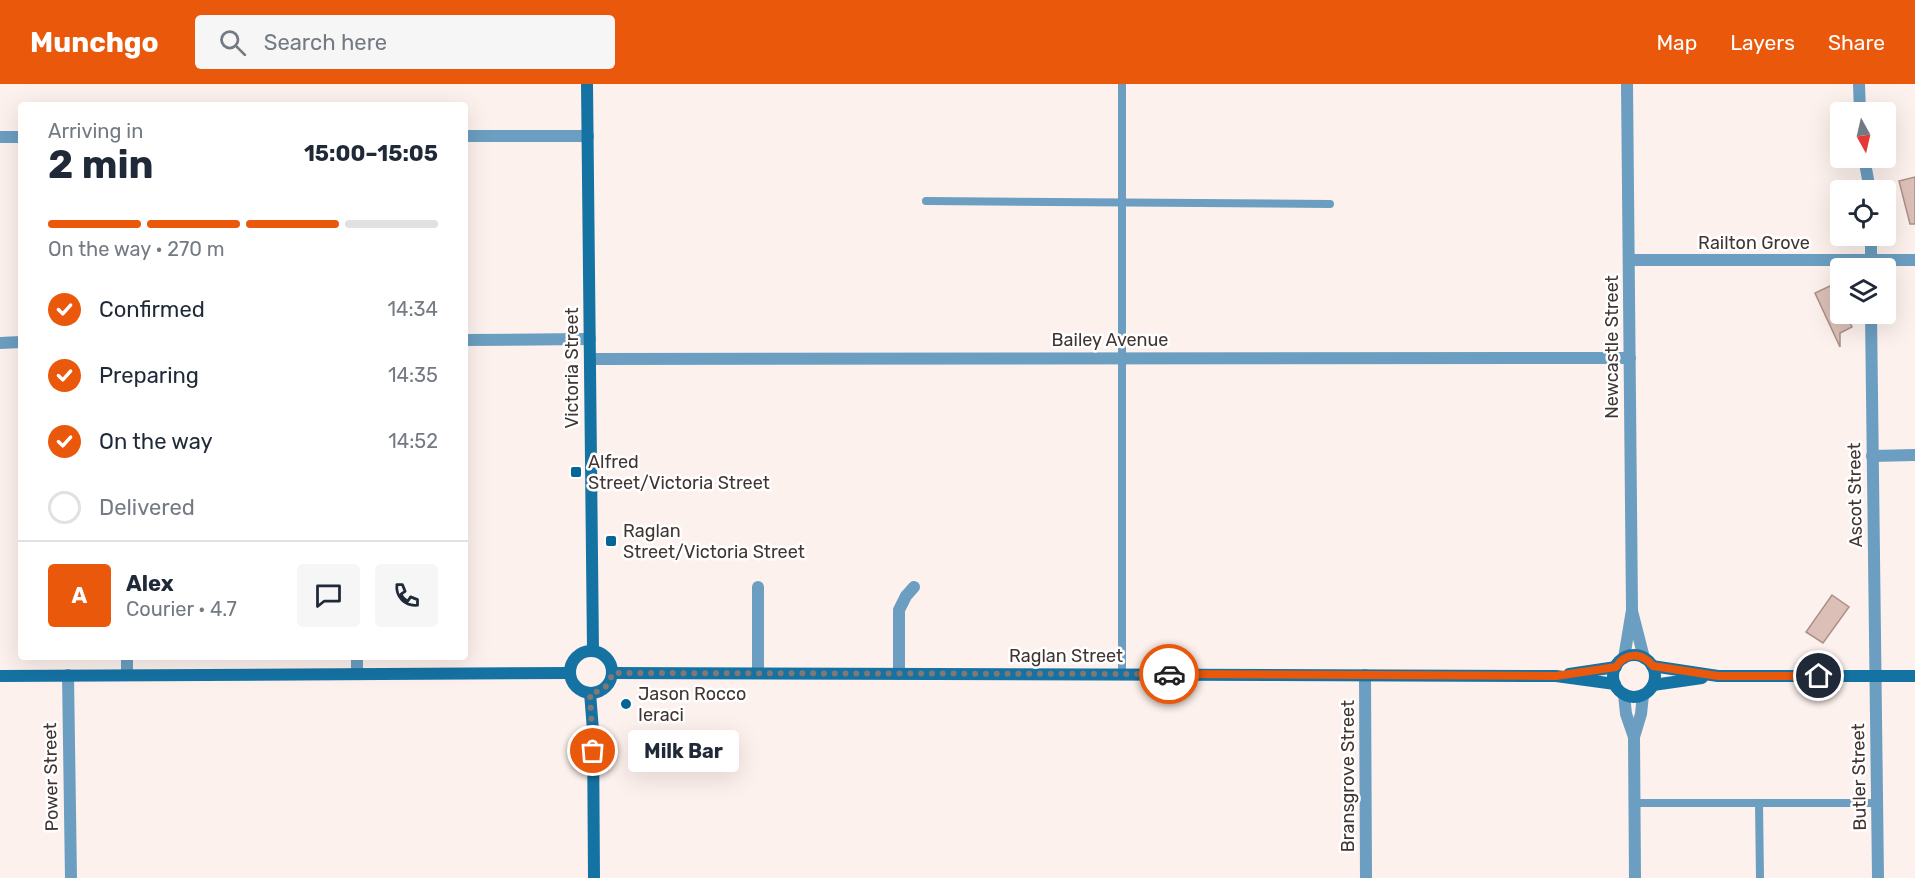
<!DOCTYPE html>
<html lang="en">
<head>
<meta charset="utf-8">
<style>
  :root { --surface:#fff; --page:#f6f6f7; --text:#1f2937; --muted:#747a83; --line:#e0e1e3; --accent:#ea580c }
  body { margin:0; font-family:Rubik,sans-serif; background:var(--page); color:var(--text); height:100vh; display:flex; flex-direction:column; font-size:22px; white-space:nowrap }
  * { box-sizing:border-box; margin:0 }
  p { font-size:20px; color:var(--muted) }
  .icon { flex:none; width:33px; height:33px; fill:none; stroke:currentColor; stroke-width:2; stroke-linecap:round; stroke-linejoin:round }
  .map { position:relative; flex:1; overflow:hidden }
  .side { position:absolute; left:18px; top:18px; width:450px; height:558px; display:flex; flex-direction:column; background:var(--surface); border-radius:6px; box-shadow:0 6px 24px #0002 }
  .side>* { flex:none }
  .needle { width:39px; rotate:172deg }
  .buttons { position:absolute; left:1830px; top:18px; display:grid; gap:12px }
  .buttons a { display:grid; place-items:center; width:66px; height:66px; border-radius:6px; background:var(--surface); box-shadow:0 6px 24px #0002; font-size:30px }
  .pin { position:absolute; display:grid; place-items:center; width:51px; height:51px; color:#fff; margin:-26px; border:3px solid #fff; border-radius:50%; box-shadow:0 2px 6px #0007 }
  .courier { position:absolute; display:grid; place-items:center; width:60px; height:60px; margin:-30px; border:4px solid #ea580c; border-radius:50%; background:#fff; color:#222; box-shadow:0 2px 8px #0007 }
  .bubble { position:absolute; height:42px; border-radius:6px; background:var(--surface); box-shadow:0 6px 24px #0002; font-size:20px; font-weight:700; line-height:42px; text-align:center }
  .headline em { font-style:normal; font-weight:700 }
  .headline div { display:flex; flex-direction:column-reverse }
  .headline { display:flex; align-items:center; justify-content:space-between; height:102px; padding:0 30px }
  h1 { font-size:39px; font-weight:700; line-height:45px }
  .bar { display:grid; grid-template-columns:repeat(4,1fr); gap:9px 6px; align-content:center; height:72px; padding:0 30px }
  .bar i { height:8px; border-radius:4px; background:var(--line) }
  .bar .active { background:var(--accent) }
  .bar p { grid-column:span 4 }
  .line { display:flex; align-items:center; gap:15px; padding:0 30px; border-top:2px solid var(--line) }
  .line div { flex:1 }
  .round { display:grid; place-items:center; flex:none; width:63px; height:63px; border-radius:6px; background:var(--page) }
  ol { padding:0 30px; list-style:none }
  li { display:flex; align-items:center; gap:18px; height:66px }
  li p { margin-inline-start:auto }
  li .icon { padding:6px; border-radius:50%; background:var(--accent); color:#fff; stroke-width:4 }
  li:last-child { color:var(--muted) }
  li i { width:33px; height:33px; border:3px solid var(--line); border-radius:50% }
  header { display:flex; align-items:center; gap:36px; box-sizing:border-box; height:84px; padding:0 30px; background:var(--accent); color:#fff }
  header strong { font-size:28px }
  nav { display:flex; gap:33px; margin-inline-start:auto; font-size:21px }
  .search { width:420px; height:54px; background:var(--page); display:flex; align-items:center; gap:15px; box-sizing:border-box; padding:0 21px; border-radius:6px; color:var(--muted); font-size:22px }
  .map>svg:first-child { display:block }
  .building { fill:#dcc0b8; stroke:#ab9088; stroke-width:1.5 }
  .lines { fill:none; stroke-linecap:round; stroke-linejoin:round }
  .lane { stroke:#6b9ec0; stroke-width:8 }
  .street { stroke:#6b9ec0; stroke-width:12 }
  .secondary { stroke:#1573a4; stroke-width:12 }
  .done { stroke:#837773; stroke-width:6; stroke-dasharray:0 10.8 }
  .route { stroke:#ea580c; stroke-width:8 }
  .poi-dot { fill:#036695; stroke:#fff; stroke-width:2 }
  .labels { text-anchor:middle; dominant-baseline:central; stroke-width:5; stroke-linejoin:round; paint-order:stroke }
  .street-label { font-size:18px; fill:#413532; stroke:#fff }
  .poi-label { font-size:18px; fill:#413532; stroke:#fff; text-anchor:start }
</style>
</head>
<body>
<header>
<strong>Munchgo</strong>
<div class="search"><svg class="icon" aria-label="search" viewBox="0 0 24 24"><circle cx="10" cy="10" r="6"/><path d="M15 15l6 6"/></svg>Search here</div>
<nav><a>Map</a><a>Layers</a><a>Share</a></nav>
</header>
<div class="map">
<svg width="1915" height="794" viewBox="0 0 1915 794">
  <rect width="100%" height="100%" fill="#fdf1ed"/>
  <g class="building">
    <polygon points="1915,93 1915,140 1910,140 1899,97"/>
    <polygon points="1832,201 1840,218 1840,230 1846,230 1852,243 1840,249 1840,263 1815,209"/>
    <polygon points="1832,511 1849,523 1823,559 1806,548"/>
  </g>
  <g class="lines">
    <g class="lane">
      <polyline points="926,117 1330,120"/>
      <polyline points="1122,590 1122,0"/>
      <polyline points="1634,719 1877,719"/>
      <polyline points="1759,719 1760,794"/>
    </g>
    <g class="street">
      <polyline points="1859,0 1860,28"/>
      <polyline points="465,52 588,52"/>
      <polyline points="0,53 21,53"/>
      <polyline points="1864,74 1870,106"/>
      <polyline points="1871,152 1871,183"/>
      <polyline points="1629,176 1915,176"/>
      <polyline points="1871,230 1878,794"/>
      <polyline points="465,256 590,255"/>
      <polyline points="0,259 21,258"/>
      <polyline points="590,275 1630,274"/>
      <polyline points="1872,372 1915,371"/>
      <polyline points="758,503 758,589"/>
      <polyline points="1632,527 1644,574"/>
      <polyline points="127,573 127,591"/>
      <polyline points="357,573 357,590"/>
      <polyline points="1624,574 1632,526 1627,0"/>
      <polyline points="899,590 899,526 906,512 914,503"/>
      <polyline points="68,591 71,794"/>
      <polyline points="1365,591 1366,794"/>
      <polyline points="1624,610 1626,630 1634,653 1635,794"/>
      <polyline points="1634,653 1641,630 1643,611"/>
    </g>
    <g class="secondary">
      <polyline points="587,0 593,567"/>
      <circle cx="591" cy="588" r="21"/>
      <circle cx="1634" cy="592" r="21"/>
      <polyline points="1652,582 1718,592 1915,592"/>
      <polyline points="612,589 1556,592 1615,600"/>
      <polyline points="1569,590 1616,583"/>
      <polyline points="0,592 570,589"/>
      <polyline points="1653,601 1702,594"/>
      <polyline points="590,609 593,646 594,794"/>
    </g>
  </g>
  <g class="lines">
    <path class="done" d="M593,667L590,609C603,608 610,601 612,589L1169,590"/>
    <path class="route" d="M1169,590L1556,592L1616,583C1625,568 1642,568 1653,582L1718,592H1819"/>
  </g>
  <g class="poi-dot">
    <rect x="570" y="382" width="12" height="12" rx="3"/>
    <rect x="605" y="451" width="12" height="12" rx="3"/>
    <circle cx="626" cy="620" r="6"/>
  </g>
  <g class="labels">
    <g class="street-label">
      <text x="1754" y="159">Railton Grove</text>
      <text x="1110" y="256">Bailey Avenue</text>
      <text transform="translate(1612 263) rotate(-90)">Newcastle Street</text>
      <text transform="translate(572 284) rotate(-90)">Victoria Street</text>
      <text transform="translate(1855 411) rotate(-91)">Ascot Street</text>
      <text x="1066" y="572">Raglan Street</text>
      <text transform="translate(1348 692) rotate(-90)">Bransgrove Street</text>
      <text transform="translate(51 693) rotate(-91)">Power Street</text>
      <text transform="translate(1859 693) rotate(-91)">Butler Street</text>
    </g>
    <g class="poi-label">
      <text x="588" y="378">Alfred<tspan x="588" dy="21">Street/Victoria Street</tspan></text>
      <text x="623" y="447">Raglan<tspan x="623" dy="21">Street/Victoria Street</tspan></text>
      <text x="638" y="610">Jason Rocco<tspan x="638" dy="21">Ieraci</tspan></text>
    </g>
  </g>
</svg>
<div class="buttons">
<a><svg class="needle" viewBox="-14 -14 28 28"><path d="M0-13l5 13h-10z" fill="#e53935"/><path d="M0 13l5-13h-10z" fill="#747a83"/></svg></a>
<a><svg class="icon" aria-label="locate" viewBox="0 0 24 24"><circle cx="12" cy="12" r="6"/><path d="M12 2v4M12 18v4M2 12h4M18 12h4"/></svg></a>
<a><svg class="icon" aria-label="layers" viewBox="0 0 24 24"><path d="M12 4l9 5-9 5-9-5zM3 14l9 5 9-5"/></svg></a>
</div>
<div class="pin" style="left:593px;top:667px;background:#ea580c"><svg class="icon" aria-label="bag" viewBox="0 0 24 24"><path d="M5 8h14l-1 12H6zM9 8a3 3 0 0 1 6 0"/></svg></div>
<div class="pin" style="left:1819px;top:592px;background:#1f2937"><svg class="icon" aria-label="home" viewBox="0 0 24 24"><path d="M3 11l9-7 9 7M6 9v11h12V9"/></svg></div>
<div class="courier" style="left:1169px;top:590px"><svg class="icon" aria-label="car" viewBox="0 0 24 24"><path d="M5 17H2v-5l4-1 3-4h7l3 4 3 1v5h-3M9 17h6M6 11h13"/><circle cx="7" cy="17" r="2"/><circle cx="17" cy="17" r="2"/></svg></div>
<div class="bubble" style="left:628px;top:646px;width:111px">Milk Bar</div>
<section class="side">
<div class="headline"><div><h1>2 min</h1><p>Arriving in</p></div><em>15:00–15:05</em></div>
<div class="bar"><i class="active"></i><i class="active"></i><i class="active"></i><i></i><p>On the way · 270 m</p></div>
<ol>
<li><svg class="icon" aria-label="check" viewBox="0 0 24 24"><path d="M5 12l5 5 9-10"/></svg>Confirmed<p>14:34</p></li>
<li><svg class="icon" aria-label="check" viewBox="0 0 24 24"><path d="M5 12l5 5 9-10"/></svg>Preparing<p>14:35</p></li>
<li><svg class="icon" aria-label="check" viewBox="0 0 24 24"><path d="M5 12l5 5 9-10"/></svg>On the way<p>14:52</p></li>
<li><i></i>Delivered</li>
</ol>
<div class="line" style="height:108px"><b class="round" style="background:var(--accent);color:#fff">A</b><div><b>Alex</b><p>Courier · 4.7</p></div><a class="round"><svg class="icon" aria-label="chat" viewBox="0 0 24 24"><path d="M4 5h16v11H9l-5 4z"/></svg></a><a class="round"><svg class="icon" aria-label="phone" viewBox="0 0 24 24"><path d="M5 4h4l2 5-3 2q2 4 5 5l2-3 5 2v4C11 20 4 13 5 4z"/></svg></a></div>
</section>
</div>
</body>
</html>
